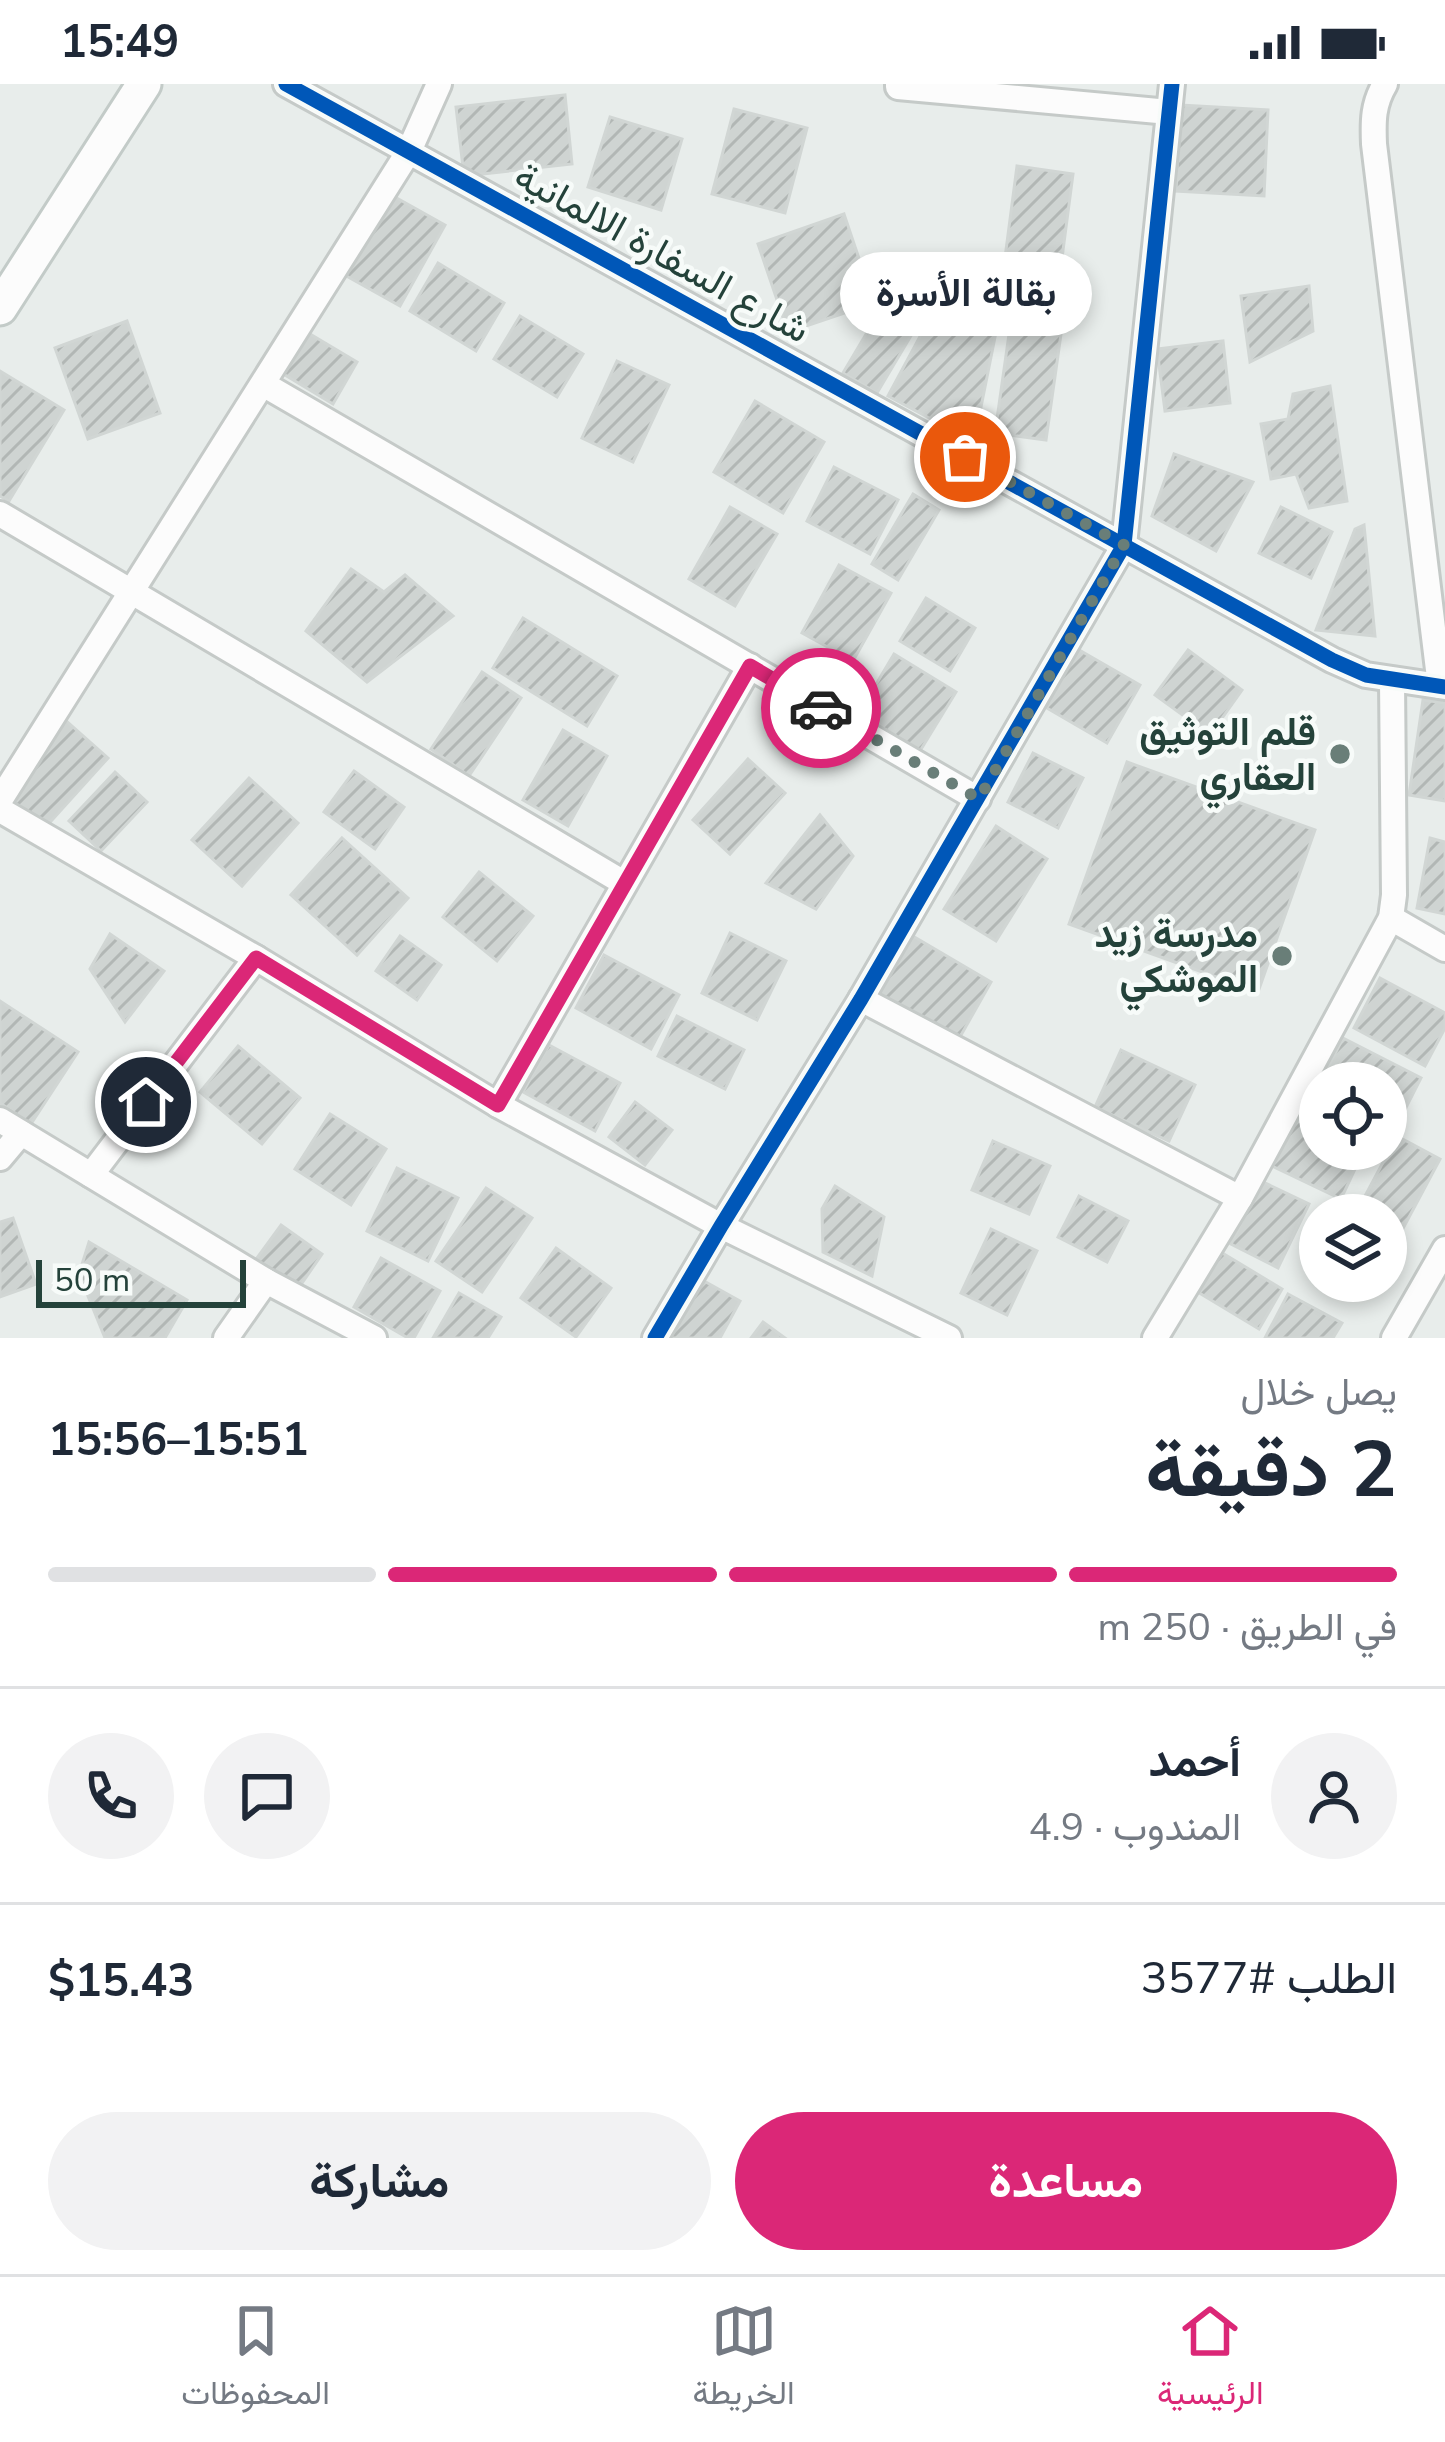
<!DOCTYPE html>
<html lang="ar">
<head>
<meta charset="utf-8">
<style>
  :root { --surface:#fff; --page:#f2f2f3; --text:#1f2937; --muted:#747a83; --line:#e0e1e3; --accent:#db2777 }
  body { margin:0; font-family:"Nunito Sans",Vazirmatn,sans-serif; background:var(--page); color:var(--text); direction:rtl; height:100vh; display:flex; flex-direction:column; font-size:45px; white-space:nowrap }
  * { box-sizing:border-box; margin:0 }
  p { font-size:39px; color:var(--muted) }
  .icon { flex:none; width:66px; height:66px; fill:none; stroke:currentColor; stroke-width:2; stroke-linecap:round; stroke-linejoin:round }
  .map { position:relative; height:1254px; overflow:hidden; direction:ltr }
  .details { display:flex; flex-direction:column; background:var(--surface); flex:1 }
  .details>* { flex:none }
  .tools { position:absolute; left:1299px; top:978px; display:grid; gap:24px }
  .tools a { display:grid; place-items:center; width:108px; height:108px; border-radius:50%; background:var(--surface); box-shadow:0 6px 18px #0003; font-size:60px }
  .scale { position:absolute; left:36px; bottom:30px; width:210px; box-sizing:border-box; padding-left:12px; border:6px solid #24423a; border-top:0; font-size:33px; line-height:42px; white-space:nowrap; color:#24423a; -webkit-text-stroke:9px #f7fbf9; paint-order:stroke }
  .pin { position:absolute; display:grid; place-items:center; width:102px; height:102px; color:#fff; margin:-51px; border:6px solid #fff; border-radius:50%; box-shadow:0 3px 12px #0007 }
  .courier { position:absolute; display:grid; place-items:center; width:120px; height:120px; margin:-60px; border:9px solid #db2777; border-radius:50%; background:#fff; color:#222; box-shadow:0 3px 15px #0007 }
  .bubble { position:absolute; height:84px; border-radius:42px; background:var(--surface); box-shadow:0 6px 18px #0003; font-size:39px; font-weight:700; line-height:84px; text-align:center; direction:rtl }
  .overview em { font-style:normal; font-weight:700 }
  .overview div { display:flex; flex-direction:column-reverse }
  .overview { display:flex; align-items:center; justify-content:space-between; height:204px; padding:0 48px }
  h1 { font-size:78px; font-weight:700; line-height:90px }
  .bar { display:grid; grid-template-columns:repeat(4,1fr); gap:18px 12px; align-content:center; height:144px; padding:0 48px }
  .bar i { height:15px; border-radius:9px; background:var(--line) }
  .bar .active { background:var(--accent) }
  .bar p { grid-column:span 4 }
  .line { display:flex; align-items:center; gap:30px; padding:0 48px; border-top:3px solid var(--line) }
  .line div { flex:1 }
  .round { display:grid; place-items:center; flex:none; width:126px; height:126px; border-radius:63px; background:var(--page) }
  .action { display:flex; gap:24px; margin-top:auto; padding:24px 48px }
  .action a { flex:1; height:138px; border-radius:72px; background:var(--accent); color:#fff; font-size:48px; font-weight:700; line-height:138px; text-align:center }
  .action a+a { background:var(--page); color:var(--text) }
  .status { display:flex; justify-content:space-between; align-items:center; height:84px; padding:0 60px; background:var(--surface); direction:ltr }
  .status svg { height:33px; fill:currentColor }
  .tab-bar { display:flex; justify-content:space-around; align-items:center; height:168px; border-top:3px solid var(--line); background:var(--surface); font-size:33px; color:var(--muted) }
  .tab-bar a { display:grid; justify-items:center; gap:6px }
  .tab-bar .active { color:var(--accent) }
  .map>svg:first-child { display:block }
  .building { fill:url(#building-hatch); stroke:#d1d6d4; stroke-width:3 }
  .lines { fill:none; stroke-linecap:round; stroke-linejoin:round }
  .street-casing { stroke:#c5cac8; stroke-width:30 }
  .secondary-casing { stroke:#c3cbc8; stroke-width:39 }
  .street { stroke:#fcfcfc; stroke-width:24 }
  .secondary { stroke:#fcfcfc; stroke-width:33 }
  .cycleway-casing { stroke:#f7fbf9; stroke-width:22 }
  .cycleway { stroke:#0057b8; stroke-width:15 }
  .done { stroke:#697e78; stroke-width:12; stroke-dasharray:0 21.6 }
  .route { stroke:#db2777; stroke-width:15 }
  .poi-dot { fill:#697e78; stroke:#f7fbf9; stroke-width:4.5 }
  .labels { text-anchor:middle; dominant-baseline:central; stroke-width:9; stroke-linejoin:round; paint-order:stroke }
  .street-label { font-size:39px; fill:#24423a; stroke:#f7fbf9 }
  .poi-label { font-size:39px; font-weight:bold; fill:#24423a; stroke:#f7fbf9; text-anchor:end }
</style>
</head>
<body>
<div class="status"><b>15:49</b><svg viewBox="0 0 49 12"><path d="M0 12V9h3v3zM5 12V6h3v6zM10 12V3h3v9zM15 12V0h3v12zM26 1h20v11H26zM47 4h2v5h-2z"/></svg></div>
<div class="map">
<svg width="1445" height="1254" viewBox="0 0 1445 1254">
  <defs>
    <pattern id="building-hatch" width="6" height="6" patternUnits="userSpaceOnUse" patternTransform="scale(3)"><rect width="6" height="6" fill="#cfd4d2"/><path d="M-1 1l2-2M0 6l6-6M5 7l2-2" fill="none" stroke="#b2b7b5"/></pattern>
  </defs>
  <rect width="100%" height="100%" fill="#e8edeb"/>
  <g class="building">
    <polygon points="565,11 572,80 464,92 456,23"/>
    <polygon points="1180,21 1268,26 1264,112 1176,107"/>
    <polygon points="734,25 807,44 785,129 712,110"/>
    <polygon points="610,33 682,55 661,126 588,103"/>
    <polygon points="1017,82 1073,90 1059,197 1003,189"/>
    <polygon points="377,103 445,141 400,222 332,184"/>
    <polygon points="844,130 874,219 788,248 758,160"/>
    <polygon points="438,179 504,219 476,267 410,227"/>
    <polygon points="1309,202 1313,247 1250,278 1241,212"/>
    <polygon points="894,203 928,223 877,309 843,289"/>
    <polygon points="938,219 996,248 974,358 888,312"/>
    <polygon points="1013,222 1064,229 1046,356 995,349"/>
    <polygon points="520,232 583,270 557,313 494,275"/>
    <polygon points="127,237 160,329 88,355 55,264"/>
    <polygon points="305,247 357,278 333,320 280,288"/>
    <polygon points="1223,257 1230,319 1165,327 1157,265"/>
    <polygon points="617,277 669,301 633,378 582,354"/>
    <polygon points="0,287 64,326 9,417 0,412"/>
    <polygon points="1330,302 1347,417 1309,424 1296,390 1271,395 1261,340 1288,335 1293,310"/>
    <polygon points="755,317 824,358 783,429 714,388"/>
    <polygon points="1174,370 1253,398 1216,467 1152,432"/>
    <polygon points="834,383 898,416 870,470 807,437"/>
    <polygon points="913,410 939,426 898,496 872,480"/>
    <polygon points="730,423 777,450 735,522 689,495"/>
    <polygon points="1281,423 1332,448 1311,494 1259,469"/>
    <polygon points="1364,441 1375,552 1316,546 1355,445"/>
    <polygon points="839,481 891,509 853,577 802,549"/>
    <polygon points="351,485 384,508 405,491 453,532 367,598 306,547"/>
    <polygon points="926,514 975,544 950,587 900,557"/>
    <polygon points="523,534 617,592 587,642 493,584"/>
    <polygon points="1074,563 1140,601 1107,659 1040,620"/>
    <polygon points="1188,566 1242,606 1210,651 1155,611"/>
    <polygon points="894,570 956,608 920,667 859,629"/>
    <polygon points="482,588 521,614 469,692 431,665"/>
    <polygon points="1423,616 1445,619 1445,717 1409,711"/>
    <polygon points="63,634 108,674 42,747 5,725"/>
    <polygon points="563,646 607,672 568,742 523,716"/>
    <polygon points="1033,669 1083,694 1058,744 1008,718"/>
    <polygon points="748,675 785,709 730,770 693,736"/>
    <polygon points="1127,678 1315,746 1258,908 1069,840"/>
    <polygon points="354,687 404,723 375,765 324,728"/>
    <polygon points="115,688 147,718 101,767 69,737"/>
    <polygon points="249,694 298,739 242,802 192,756"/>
    <polygon points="820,731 853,772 816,825 766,799"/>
    <polygon points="996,742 1047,775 996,857 944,825"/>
    <polygon points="342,754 408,814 357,871 291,811"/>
    <polygon points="1430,754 1445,758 1445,830 1417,824"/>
    <polygon points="479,788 533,832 497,877 443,833"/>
    <polygon points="730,849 786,877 757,936 702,909"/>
    <polygon points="110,850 164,887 125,938 90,885"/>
    <polygon points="911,851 991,898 956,960 876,914"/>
    <polygon points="400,852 441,881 417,916 376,887"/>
    <polygon points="604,871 679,911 651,965 576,924"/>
    <polygon points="1380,894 1445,929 1445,944 1425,982 1354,944"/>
    <polygon points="0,917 78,968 31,1040 0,1019"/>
    <polygon points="677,932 744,966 725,1005 658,972"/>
    <polygon points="1343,954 1421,994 1387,1061 1386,999 1320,999"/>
    <polygon points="549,961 620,999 595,1047 523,1008"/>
    <polygon points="238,962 300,1014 262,1060 200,1008"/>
    <polygon points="1121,966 1195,1001 1169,1057 1095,1023"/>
    <polygon points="635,1018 672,1046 645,1081 609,1053"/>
    <polygon points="330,1030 386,1065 351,1121 295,1085"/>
    <polygon points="1294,1035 1320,1047 1320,1065 1357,1065 1363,1068 1341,1115 1272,1082"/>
    <polygon points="1397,1052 1440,1075 1399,1152 1386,1145 1386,1131 1356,1129"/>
    <polygon points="993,1057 1050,1082 1029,1130 972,1106"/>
    <polygon points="397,1084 458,1114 428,1177 367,1147"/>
    <polygon points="1261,1097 1309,1120 1278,1184 1231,1160"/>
    <polygon points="835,1102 884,1133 872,1192 823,1168 822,1125"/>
    <polygon points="486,1104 532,1134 482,1208 436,1177"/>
    <polygon points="1079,1112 1128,1137 1107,1178 1058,1153"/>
    <polygon points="13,1134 36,1200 0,1213 0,1138"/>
    <polygon points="281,1141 322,1170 296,1208 254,1178"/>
    <polygon points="991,1145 1037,1167 1007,1231 961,1209"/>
    <polygon points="89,1158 187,1216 165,1254 105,1254 79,1190"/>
    <polygon points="556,1164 611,1204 576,1253 521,1214"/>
    <polygon points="1219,1167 1282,1205 1259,1245 1196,1207"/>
    <polygon points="381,1174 440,1207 414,1254 408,1254 354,1223"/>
    <polygon points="695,1192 740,1217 720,1254 662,1254"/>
    <polygon points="1323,1197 1366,1197 1359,1213"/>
    <polygon points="459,1209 501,1233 488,1254 433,1254"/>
    <polygon points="1288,1210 1342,1239 1333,1254 1265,1254"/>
    <polygon points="763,1238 785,1254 751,1254"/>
  </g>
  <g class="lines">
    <defs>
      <g id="street">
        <polyline points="286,0 1332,576 1366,591 1445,603"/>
        <polyline points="898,0 898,3 1169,28"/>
        <path d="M1385,0C1373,20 1373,37 1374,60L1440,602"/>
        <polyline points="263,300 978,715"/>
        <polyline points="0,430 624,799"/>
        <polyline points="0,716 409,67 439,0"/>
        <polyline points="0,726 256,874 498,1021 721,1142 949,1254"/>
        <polyline points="1391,834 1445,865"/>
        <polyline points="861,915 1240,1114"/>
        <polyline points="498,1021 750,582"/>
        <polyline points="0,1036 266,1197 374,1254"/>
        <polyline points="0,1074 21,1049"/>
        <polyline points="91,1091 256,874"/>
        <polyline points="226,1254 266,1197"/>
        <polyline points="655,1254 721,1142 861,915 1124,461 1172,0"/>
        <polyline points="1155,1254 1240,1114 1391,834 1394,811 1392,597"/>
        <polyline points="1394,1254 1445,1165"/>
      </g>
      <polyline id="secondary" points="0,224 144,0"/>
    </defs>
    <use href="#street" class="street-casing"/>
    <use href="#secondary" class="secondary-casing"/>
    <use href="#street" class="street"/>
    <use href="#secondary" class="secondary"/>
    <defs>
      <g id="cycleway">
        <polyline points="286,0 1332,576 1366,591 1445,603"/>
        <polyline points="655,1254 721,1142 861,915 1124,461 1172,0"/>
      </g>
    </defs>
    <use href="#cycleway" class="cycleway-casing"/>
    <use href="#cycleway" class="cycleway"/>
  </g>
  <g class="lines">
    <polyline class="done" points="821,624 979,715 1124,461 965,373"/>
    <polyline class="route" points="146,1018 256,874 498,1021 750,582 821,624"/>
  </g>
  <g class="poi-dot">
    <circle cx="1340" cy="670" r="12"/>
    <circle cx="1282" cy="872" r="12"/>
  </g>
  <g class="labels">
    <g class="street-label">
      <text transform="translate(662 169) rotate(29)">شارع السفارة الالمانية</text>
    </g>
    <g class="poi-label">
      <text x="1316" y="648">قلم التوثيق<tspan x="1316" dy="45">العقاري</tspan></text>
      <text x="1258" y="850">مدرسة زيد<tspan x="1258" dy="45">الموشكي</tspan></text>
    </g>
  </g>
</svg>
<div class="tools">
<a><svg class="icon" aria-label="locate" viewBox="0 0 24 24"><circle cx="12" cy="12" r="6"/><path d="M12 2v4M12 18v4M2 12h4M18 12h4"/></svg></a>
<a><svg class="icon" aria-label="layers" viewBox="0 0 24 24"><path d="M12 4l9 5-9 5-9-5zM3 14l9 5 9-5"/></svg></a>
</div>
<div class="scale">50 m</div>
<div class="pin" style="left:965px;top:373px;background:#ea580c"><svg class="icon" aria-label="bag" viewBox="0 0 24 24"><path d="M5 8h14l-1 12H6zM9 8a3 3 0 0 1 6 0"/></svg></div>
<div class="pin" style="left:146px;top:1018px;background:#1f2937"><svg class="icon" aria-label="home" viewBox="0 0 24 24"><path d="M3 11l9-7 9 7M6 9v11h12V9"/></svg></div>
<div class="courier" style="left:821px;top:624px"><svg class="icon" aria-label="car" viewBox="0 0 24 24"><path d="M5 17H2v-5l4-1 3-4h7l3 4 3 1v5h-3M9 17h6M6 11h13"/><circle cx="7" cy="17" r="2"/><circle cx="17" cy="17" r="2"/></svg></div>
<div class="bubble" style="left:840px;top:168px;width:252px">بقالة الأسرة</div>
</div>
<section class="details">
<div class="overview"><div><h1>2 دقيقة</h1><p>يصل خلال</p></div><em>15:51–15:56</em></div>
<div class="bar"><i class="active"></i><i class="active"></i><i class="active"></i><i></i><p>في الطريق · 250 m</p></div>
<div class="line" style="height:216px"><a class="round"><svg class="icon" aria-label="person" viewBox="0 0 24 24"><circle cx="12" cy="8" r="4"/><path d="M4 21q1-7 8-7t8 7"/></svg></a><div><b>أحمد</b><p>المندوب · 4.9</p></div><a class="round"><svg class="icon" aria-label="chat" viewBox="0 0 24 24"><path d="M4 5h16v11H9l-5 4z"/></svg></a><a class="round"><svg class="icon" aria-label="phone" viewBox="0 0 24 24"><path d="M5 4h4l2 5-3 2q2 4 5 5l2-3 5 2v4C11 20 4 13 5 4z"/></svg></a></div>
<div class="line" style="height:156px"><div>الطلب #3577</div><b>$15.43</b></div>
<div class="action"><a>مساعدة</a><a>مشاركة</a></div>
</section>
<nav class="tab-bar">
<a class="active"><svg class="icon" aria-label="home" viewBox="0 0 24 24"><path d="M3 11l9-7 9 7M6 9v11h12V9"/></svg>الرئيسية</a>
<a><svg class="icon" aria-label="map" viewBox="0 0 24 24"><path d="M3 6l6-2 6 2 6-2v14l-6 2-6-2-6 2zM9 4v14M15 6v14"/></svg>الخريطة</a>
<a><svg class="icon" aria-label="saved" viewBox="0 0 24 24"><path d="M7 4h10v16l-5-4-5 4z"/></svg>المحفوظات</a>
</nav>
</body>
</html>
